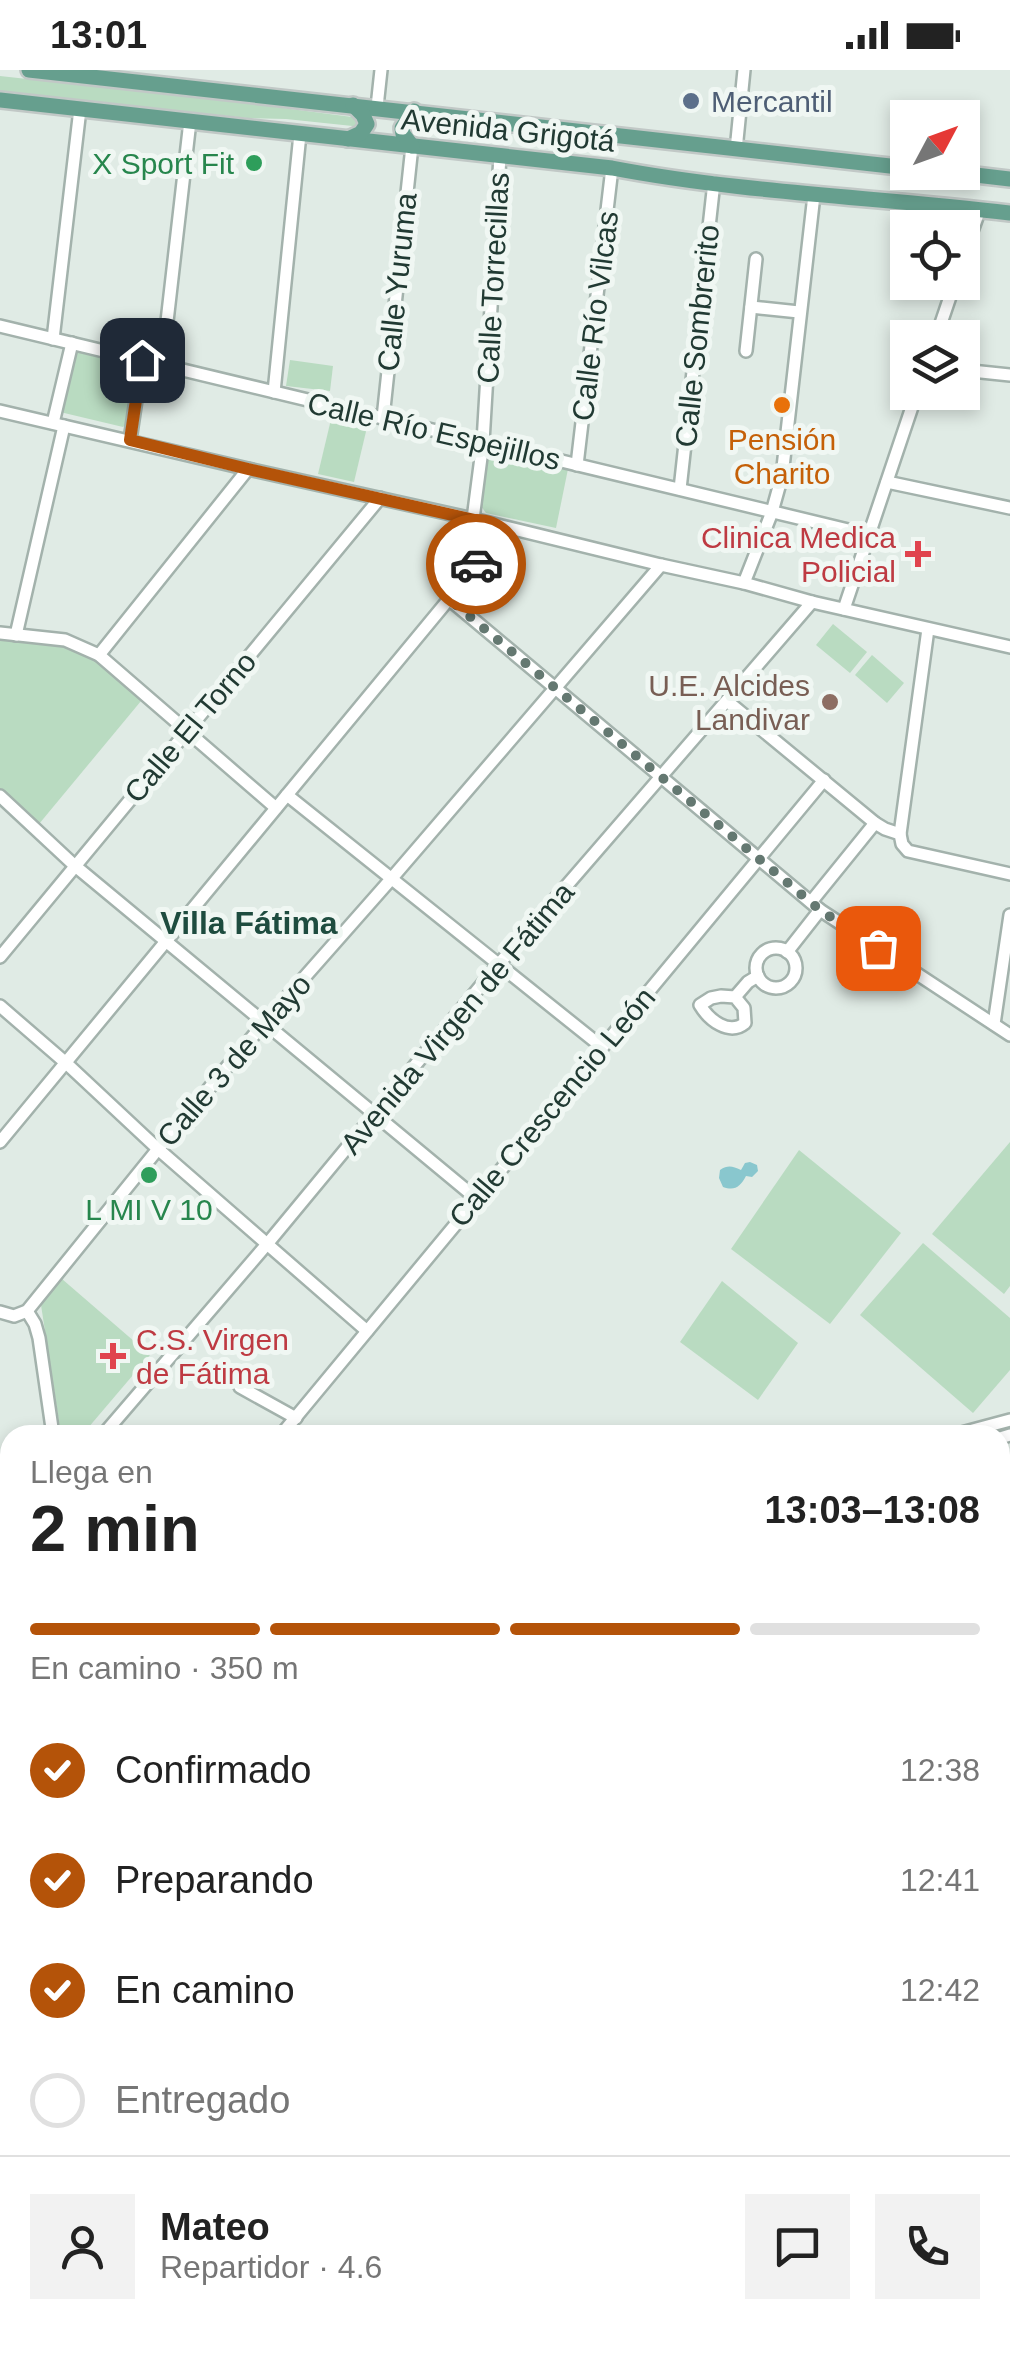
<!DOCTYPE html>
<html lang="es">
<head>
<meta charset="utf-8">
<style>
  :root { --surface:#fff; --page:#f2f2f2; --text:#222; --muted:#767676; --line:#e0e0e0; --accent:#b45309 }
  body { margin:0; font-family:Arial,sans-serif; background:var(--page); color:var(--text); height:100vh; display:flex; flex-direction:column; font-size:38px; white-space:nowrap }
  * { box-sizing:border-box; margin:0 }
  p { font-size:32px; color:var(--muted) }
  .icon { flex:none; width:55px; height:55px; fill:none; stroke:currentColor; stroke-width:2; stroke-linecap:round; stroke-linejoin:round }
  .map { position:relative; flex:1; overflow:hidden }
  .side { position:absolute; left:0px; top:1355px; width:1010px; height:932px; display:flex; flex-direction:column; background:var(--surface); border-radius:30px 30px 0 0; box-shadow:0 5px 15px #0003 }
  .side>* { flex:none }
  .needle { width:65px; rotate:49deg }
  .buttons { position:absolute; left:890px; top:30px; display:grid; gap:20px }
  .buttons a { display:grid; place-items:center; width:90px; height:90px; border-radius:0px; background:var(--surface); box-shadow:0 5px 15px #0003; font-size:50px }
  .pin { position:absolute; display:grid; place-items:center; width:85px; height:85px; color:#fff; margin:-42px; border-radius:20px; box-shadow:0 5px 15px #0006 }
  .courier { position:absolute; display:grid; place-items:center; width:100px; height:100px; margin:-50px; border:8px solid #b45309; border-radius:50%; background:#fff; color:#222; box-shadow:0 2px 12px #0007 }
  .summary em { font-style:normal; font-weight:700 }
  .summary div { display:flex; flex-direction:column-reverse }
  .summary { display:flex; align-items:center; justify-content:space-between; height:170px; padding:0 30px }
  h1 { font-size:65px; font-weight:700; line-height:75px }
  .bar { display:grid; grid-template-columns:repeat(4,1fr); gap:15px 10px; align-content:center; height:120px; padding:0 30px }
  .bar i { height:12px; border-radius:8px; background:var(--line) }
  .bar .current { background:var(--accent) }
  .bar p { grid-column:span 4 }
  .line { display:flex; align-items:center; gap:25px; padding:0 30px; border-top:2px solid var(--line) }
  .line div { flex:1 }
  .round { display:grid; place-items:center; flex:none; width:105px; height:105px; border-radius:0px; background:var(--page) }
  ol { padding:0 30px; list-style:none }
  li { display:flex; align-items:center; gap:30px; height:110px }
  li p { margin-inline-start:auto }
  li .icon { padding:10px; border-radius:50%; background:var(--accent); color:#fff; stroke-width:4 }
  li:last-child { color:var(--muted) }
  li i { width:55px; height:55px; border:5px solid var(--line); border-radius:50% }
  .status { display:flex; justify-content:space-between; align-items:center; height:70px; padding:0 50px; background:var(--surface); direction:ltr }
  .status svg { height:28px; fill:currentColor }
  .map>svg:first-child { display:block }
  .green { fill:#b9dbc1 }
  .water { fill:#89c7ce }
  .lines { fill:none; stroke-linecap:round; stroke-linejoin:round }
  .minor-casing { stroke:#a3b2ac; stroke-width:16 }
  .major-casing { stroke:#c1c8c6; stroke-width:20 }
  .minor { stroke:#fff; stroke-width:11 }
  .major { stroke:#669f8e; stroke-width:15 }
  .done { stroke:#647871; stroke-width:10; stroke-dasharray:0 18 }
  .route { stroke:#b45309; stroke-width:12 }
  .service-dot { fill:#5c6f8a; stroke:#f0f7f3; stroke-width:4 }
  .leisure-dot { fill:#2e9e5b; stroke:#f0f7f3; stroke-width:4 }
  .food-dot { fill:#e8710a; stroke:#f0f7f3; stroke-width:4 }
  .health-dot { fill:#e0444e; stroke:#f0f7f3; stroke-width:4 }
  .education-dot { fill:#8d6e63; stroke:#f0f7f3; stroke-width:4 }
  .labels { text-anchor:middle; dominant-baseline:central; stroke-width:10; stroke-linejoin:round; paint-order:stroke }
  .service-label { font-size:30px; fill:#4e5e75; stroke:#f0f7f3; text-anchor:start }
  .street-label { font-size:30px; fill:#213a33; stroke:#f0f7f3 }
  .leisure-label { font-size:30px; fill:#27864d; stroke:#f0f7f3; text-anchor:end }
  .food-label { font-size:30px; fill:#c56008; stroke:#f0f7f3 }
  .health-label { font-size:30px; fill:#be3a42; stroke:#f0f7f3; text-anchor:end }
  .education-label { font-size:30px; fill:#785e54; stroke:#f0f7f3; text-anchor:end }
  .neighbourhood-label { font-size:32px; font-weight:bold; fill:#1e4c3f; stroke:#f0f7f3 }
</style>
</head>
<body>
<div class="status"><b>13:01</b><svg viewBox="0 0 49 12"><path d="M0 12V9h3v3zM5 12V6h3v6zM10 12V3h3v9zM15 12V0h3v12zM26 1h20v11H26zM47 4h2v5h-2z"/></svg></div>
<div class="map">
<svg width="1010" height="2286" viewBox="0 0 1010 2286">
  <rect width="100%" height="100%" fill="#e0ebe5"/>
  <g class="green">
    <polygon points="0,6 253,34 360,48 362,57 286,49 247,48 0,21"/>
    <polygon points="73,278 130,293 135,301 129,352 123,357 60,342"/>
    <polygon points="290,290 333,296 330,321 286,316"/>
    <polygon points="333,341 369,349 354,412 318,404"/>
    <polygon points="490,378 569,394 556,458 486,443 480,435 487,383"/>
    <polygon points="833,554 867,582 850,603 816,575"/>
    <polygon points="0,569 68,576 103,596 141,631 39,754 0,718"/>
    <polygon points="872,585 904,613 887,633 855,605"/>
    <polygon points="1010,1072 1010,1216 1004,1224 932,1164"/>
    <polygon points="799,1080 901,1163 830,1254 731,1179"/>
    <polygon points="923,1173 1010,1248 1010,1300 973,1343 860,1245"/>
    <polygon points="62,1209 150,1285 82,1365 61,1365 41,1235"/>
    <polygon points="722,1211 798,1273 758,1330 680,1272"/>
  </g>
  <path class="water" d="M750,1092L757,1095L758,1101L752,1107L746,1106C740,1117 735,1121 723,1117L719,1108L720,1100C728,1095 732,1096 741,1100L745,1093Z"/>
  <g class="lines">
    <defs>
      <g id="minor">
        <polyline points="377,37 381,0"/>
        <polyline points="736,80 744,0"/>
        <polyline points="962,189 980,139"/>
        <polyline points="751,237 799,242"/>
        <polyline points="0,256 869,465"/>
        <polyline points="936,268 955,212"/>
        <polyline points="53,269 80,39"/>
        <polyline points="746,281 756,189"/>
        <polyline points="162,295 190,51"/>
        <polyline points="962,300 1010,305"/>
        <polyline points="274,322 300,64"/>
        <polyline points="0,341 248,399 473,449 661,495 744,513 812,532 1010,577"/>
        <polyline points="383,348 412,76"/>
        <polyline points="53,353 72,273"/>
        <polyline points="130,370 142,290"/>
        <polyline points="577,395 612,98"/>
        <polyline points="887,412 1010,438"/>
        <polyline points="680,419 714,112"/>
        <polyline points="473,449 483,372 500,86"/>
        <polyline points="744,513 772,442 782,406 814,125"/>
        <polyline points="449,529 820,840 1010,965"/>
        <polyline points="844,539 917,322"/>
        <polyline points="0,563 65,570 99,585 276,738"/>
        <polyline points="16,565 64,356"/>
        <polyline points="99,585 248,399"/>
        <polyline points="727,631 875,753 885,759 900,764 902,774 908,781 1010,804"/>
        <polyline points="287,725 602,977"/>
        <polyline points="0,726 74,795 477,1129"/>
        <polyline points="900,764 928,559"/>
        <polyline points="811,832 875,753"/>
        <circle cx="776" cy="898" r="20"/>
        <polyline points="787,882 820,840"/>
        <polyline points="0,887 380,428"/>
        <path d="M721,926L735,927L744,938L745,953C729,966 709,950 700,935L711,928Z"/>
        <polyline points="735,927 748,912 758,906"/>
        <polyline points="0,936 66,993 158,1079 367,1261"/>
        <polyline points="994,954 1010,845"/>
        <polyline points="0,1072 449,529 489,477 491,468 488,453"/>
        <polyline points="27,1241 35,1254 39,1268 53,1365"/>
        <polyline points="0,1242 14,1246 27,1241 158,1079 265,952 392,808 661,495"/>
        <polyline points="240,1317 296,1348"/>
        <polyline points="103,1365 268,1173 498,895 812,532"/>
        <polyline points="281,1365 824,710"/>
        <polyline points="954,1365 1010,1350"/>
        <polyline points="1000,1368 1010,1365"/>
        <polyline points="0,1491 10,1481"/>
        <polyline points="1000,1493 1010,1498"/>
        <polyline points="1000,1524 1010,1507"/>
        <polyline points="0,1658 10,1642"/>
        <polyline points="1000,1734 1010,1740"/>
        <polyline points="0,1764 10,1770"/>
        <polyline points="1000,1781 1010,1764"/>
        <polyline points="0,1915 10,1921"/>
        <polyline points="1000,1977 1010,1983"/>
        <polyline points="1000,2008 1010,1996"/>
        <polyline points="0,2009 10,1992"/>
        <polyline points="0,2067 10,2073"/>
        <polyline points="1000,2206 1010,2194"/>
        <polyline points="0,2222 10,2228"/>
        <polyline points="1000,2277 1010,2285"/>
        <polyline points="118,2278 132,2286"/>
        <polyline points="597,2278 610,2286"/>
        <polyline points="72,2286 77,2278"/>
        <polyline points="224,2286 229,2278"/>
        <polyline points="378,2286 383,2278"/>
        <polyline points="532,2286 537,2278"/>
        <polyline points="685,2286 690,2278"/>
        <polyline points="788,2286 794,2278"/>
        <polyline points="934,2286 941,2278"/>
      </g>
      <g id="major">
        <polyline points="29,0 908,98"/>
        <path d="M0,30L612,98C743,123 878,127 1010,143"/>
        <polyline points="348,69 361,63 367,54 363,45 353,35"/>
        <polyline points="412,76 403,64 402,58 414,41"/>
        <polyline points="950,102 1010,109"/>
      </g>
    </defs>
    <use href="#minor" class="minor-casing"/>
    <use href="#major" class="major-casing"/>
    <use href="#minor" class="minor"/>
    <use href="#major" class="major"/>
  </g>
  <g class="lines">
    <polyline class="done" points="476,494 449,529 820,840 878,878"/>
    <path class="route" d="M142,290L130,370L248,399L488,453C492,475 489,477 476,494"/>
  </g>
  <circle class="service-dot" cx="691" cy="31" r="10"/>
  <g class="leisure-dot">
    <circle cx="254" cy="93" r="10"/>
    <circle cx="149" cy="1105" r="10"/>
  </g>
  <circle class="food-dot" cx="782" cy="335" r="10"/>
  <g class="health-dot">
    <path d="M913 469h10v10h10v10h-10v10h-10v-10h-10v-10h10z"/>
    <path d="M108 1271h10v10h10v10h-10v10h-10v-10h-10v-10h10z"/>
  </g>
  <circle class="education-dot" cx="830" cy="632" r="10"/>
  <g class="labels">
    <g class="service-label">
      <text x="711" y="31">Mercantil</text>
    </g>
    <g class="street-label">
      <text transform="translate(508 60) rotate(6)">Avenida Grigotá</text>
      <text transform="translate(493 208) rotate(-87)">Calle Torrecillas</text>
      <text transform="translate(397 212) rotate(-84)">Calle Yuruma</text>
      <text transform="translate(595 246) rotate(-83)">Calle Río Vilcas</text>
      <text transform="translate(697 266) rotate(-84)">Calle Sombrerito</text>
      <text transform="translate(434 361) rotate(13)">Calle Río Espejillos</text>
      <text transform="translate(190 657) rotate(-50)">Calle El Torno</text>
      <text transform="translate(457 948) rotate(-50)">Avenida Virgen de Fátima</text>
      <text transform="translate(234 990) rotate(-49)">Calle 3 de Mayo</text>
      <text transform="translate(552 1037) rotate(-50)">Calle Crescencio León</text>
    </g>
    <g class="leisure-label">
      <text x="234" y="93">X Sport Fit</text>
      <text x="149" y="1139" text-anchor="middle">L MI V 10</text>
    </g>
    <g class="food-label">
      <text x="782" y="369">Pensión<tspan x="782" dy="34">Charito</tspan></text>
    </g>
    <g class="health-label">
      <text x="896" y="467">Clinica Medica<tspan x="896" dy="34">Policial</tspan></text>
      <text x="136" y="1269" text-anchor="start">C.S. Virgen<tspan x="136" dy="34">de Fátima</tspan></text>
    </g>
    <g class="education-label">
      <text x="810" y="615">U.E. Alcides<tspan x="810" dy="34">Landivar</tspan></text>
    </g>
    <g class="neighbourhood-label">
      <text x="249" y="853">Villa Fátima</text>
    </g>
  </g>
</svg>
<div class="buttons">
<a><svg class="needle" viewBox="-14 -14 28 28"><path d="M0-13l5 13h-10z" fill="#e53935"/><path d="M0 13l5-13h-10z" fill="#767676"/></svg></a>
<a><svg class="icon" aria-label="locate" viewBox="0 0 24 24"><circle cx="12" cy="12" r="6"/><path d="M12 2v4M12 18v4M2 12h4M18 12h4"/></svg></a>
<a><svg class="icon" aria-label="layers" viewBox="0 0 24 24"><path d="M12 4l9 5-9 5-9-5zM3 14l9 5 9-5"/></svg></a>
</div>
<div class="pin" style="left:878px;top:878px;background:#ea580c"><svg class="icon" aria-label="bag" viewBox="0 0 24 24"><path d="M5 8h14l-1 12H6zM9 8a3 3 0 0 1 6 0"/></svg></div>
<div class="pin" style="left:142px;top:290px;background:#1f2937"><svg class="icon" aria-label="home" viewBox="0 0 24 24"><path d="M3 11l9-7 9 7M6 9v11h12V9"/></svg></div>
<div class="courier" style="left:476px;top:494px"><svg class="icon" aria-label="car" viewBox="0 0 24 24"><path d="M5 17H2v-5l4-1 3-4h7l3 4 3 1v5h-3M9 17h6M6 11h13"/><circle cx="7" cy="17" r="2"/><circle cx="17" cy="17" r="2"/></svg></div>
<section class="side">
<div class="summary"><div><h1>2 min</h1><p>Llega en</p></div><em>13:03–13:08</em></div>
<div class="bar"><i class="current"></i><i class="current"></i><i class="current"></i><i></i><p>En camino · 350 m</p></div>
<ol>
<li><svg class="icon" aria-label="check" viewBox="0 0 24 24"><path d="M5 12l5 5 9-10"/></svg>Confirmado<p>12:38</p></li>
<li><svg class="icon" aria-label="check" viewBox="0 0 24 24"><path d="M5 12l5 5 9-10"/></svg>Preparando<p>12:41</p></li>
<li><svg class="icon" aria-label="check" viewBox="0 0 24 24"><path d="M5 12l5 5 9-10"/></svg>En camino<p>12:42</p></li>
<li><i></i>Entregado</li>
</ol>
<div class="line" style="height:180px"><a class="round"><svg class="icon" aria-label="person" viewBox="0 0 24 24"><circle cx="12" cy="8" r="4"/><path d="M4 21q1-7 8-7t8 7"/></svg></a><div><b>Mateo</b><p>Repartidor · 4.6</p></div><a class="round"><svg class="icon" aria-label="chat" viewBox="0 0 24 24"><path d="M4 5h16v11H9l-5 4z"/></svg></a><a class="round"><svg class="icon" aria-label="phone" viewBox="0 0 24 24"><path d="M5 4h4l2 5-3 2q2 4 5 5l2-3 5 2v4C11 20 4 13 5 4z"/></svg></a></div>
</section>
</div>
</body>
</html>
